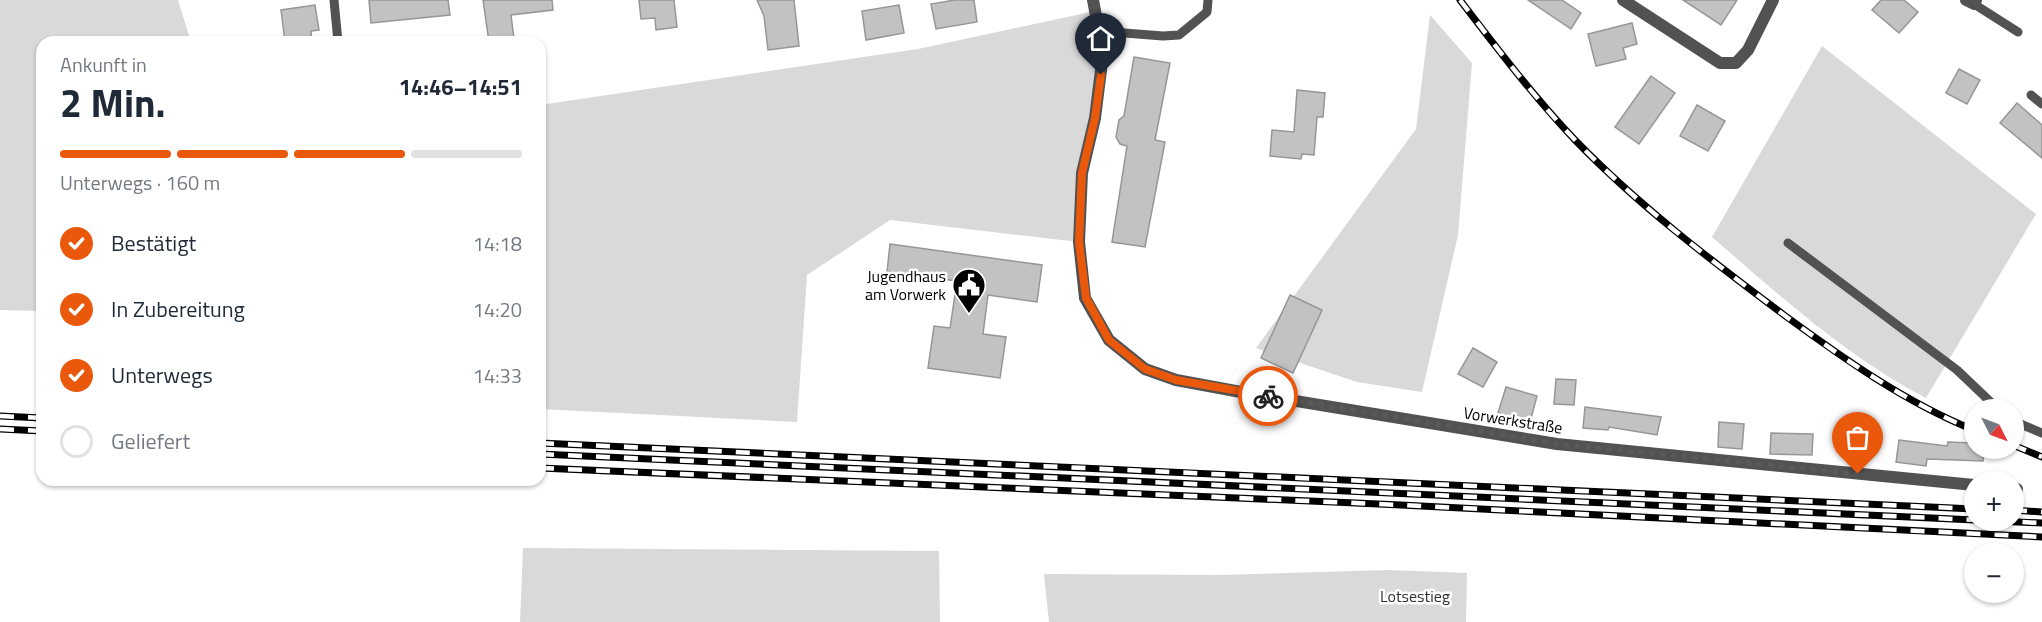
<!DOCTYPE html>
<html lang="de">
<head>
<meta charset="utf-8">
<style>
  :root { --surface:#fff; --page:#f6f6f7; --text:#1f2937; --muted:#747a83; --line:#e0e1e3; --accent:#ea580c }
  body { margin:0; font-family:"Titillium Web",sans-serif; background:var(--page); color:var(--text); height:100vh; display:flex; flex-direction:column; font-size:22px; white-space:nowrap }
  * { box-sizing:border-box; margin:0 }
  p { font-size:20px; color:var(--muted) }
  .icon { flex:none; width:33px; height:33px; fill:none; stroke:currentColor; stroke-width:2; stroke-linecap:round; stroke-linejoin:round }
  .map { position:relative; flex:1; overflow:hidden }
  .drawer { position:absolute; left:36px; top:36px; width:510px; height:450px; display:flex; flex-direction:column; background:var(--surface); border-radius:18px; box-shadow:0 2px 4px #0004 }
  .drawer>* { flex:none }
  .needle { width:39px; rotate:132deg }
  .tools { position:absolute; left:1964px; top:399px; display:grid; gap:12px }
  .tools a { display:grid; place-items:center; width:60px; height:60px; border-radius:50%; background:var(--surface); box-shadow:0 2px 4px #0004; font-size:30px }
  .pin { position:absolute; display:grid; place-items:center; width:51px; height:51px; color:#fff; margin:-62px -26px; border-radius:50% 50% 50% 0; rotate:-45deg; box-shadow:0 0 6px #0007 }
  .pin .icon { rotate:45deg }
  .courier { position:absolute; display:grid; place-items:center; width:60px; height:60px; margin:-30px; border:4px solid #ea580c; border-radius:50%; background:#fff; color:#222; box-shadow:0 2px 8px #0007 }
  .headline em { font-style:normal; font-weight:700 }
  .headline div { display:flex; flex-direction:column-reverse }
  .headline { display:flex; align-items:center; justify-content:space-between; height:102px; padding:0 24px }
  h1 { font-size:39px; font-weight:700; line-height:45px }
  .bar { display:grid; grid-template-columns:repeat(4,1fr); gap:9px 6px; align-content:center; height:72px; padding:0 24px }
  .bar i { height:8px; border-radius:4px; background:var(--line) }
  .bar .current { background:var(--accent) }
  .bar p { grid-column:span 4 }
  ol { padding:0 24px; list-style:none }
  li { display:flex; align-items:center; gap:18px; height:66px }
  li p { margin-inline-start:auto }
  li .icon { padding:6px; border-radius:50%; background:var(--accent); color:#fff; stroke-width:4 }
  li:last-child { color:var(--muted) }
  li i { width:33px; height:33px; border:3px solid var(--line); border-radius:50% }
  .map>svg:first-child { display:block }
  .green { fill:#d9d9d9 }
  .building { fill:#c2c2c2; stroke:#969696; stroke-width:1.5 }
  .lines { fill:none; stroke-linecap:round; stroke-linejoin:round }
  .lane { stroke:#525252; stroke-width:9 }
  .street { stroke:#525252; stroke-width:12 }
  .rail-casing { stroke:#000; stroke-width:7 }
  .rail { stroke:#fff; stroke-width:4.5; stroke-dasharray:14; stroke-linecap:butt }
  .done { stroke:#595959; stroke-width:6; stroke-dasharray:0 10.8 }
  .route { stroke:#ea580c; stroke-width:8 }
  .labels { text-anchor:middle; dominant-baseline:central; stroke-width:5; stroke-linejoin:round; paint-order:stroke }
  .poi-label { font-size:16px; fill:#000; stroke:#fff; text-anchor:end }
  .street-label { font-size:16px; fill:#000; stroke:#fff }
  .park-label { font-size:16px; fill:#303030; stroke:#fff }
</style>
</head>
<body>
<div class="map">
<svg width="2042" height="622" viewBox="0 0 2042 622">
  <rect width="100%" height="100%" fill="#fff"/>
  <g class="green">
    <polygon points="0,0 178,0 191,42 42,42 42,311 0,310"/>
    <polygon points="1095,11 1103,54 1079,242 890,220 807,275 797,422 540,409 540,105 918,49"/>
    <polygon points="1430,15 1472,63 1458,235 1422,392 1357,382 1256,348 1416,129"/>
    <path d="M1822,46L2036,214L1926,398C1847,357 1780,296 1712,237Z"/>
    <polygon points="523,548 939,551 940,622 520,622"/>
    <polygon points="1389,570 1467,573 1466,622 1049,622 1044,574 1219,575"/>
  </g>
  <g class="building">
    <polygon points="369,0 448,0 450,15 371,23"/>
    <polygon points="483,0 552,0 553,10 511,15 514,39 489,42"/>
    <polygon points="639,0 674,0 677,27 656,30 655,18 641,19"/>
    <polygon points="757,0 794,0 799,46 768,50 764,16"/>
    <polygon points="955,0 974,0 977,22 936,29 931,4"/>
    <polygon points="1528,0 1562,0 1581,13 1571,29"/>
    <polygon points="1683,0 1737,0 1721,25"/>
    <polygon points="1881,0 1904,0 1918,12 1899,33 1872,10"/>
    <polygon points="315,5 319,30 311,31 312,42 285,42 281,10"/>
    <polygon points="899,5 904,33 866,40 862,11"/>
    <polygon points="1632,23 1637,44 1623,48 1626,59 1596,66 1588,34"/>
    <polygon points="1134,57 1170,63 1155,140 1165,142 1145,247 1112,242 1127,146 1120,144 1116,137 1119,120 1124,116"/>
    <polygon points="1959,69 1980,80 1967,104 1946,93"/>
    <polygon points="1651,76 1675,93 1639,144 1615,127"/>
    <polygon points="1297,90 1325,93 1323,117 1317,117 1314,155 1302,154 1301,159 1270,156 1272,130 1294,132"/>
    <polygon points="2017,103 2042,125 2042,158 2000,123"/>
    <polygon points="1697,105 1725,121 1708,151 1680,136"/>
    <polygon points="890,244 1042,265 1037,302 988,295 983,334 1006,337 1000,378 928,368 934,326 950,328 957,281 887,272"/>
    <polygon points="1290,295 1322,310 1293,373 1261,358"/>
    <polygon points="1473,348 1497,362 1483,387 1458,374"/>
    <polygon points="1556,379 1576,380 1574,405 1554,404"/>
    <polygon points="1506,387 1537,396 1530,422 1498,413"/>
    <polygon points="1585,407 1661,417 1657,435 1609,427 1608,430 1583,428"/>
    <polygon points="1719,422 1744,424 1742,449 1718,447"/>
    <polygon points="1771,433 1813,434 1812,455 1770,454"/>
    <polygon points="1899,440 1947,446 1948,442 1973,443 1973,448 1984,450 1983,461 1927,459 1926,466 1896,462"/>
  </g>
  <g class="lines">
    <g class="lane">
      <polyline points="334,0 338,42"/>
      <polyline points="1974,4 2018,32"/>
      <polyline points="1099,31 1163,36 1179,35 1207,12 1208,0"/>
      <polyline points="2031,95 2042,104"/>
      <polyline points="1788,243 1957,370 1999,410"/>
      <polyline points="2013,421 2042,433"/>
    </g>
    <g class="street">
      <polyline points="1093,0 1103,54 1095,118 1082,173 1079,242 1085,298 1109,340 1145,369 1176,380 1241,392 1557,444 1974,485"/>
      <polyline points="1623,0 1720,63 1736,63 1748,50 1773,0"/>
      <polyline points="1966,0 1974,4 1976,0"/>
      <polyline points="2013,489 2017,489"/>
    </g>
    <defs>
      <g id="rail">
        <path d="M1460,0C1497,48 1533,96 1575,140C1638,205 1712,261 1784,315C1843,358 1906,403 1974,430"/>
        <polyline points="0,416 42,418"/>
        <polyline points="0,429 42,431"/>
        <polyline points="540,443 1974,509"/>
        <polyline points="2013,445 2042,457"/>
        <polyline points="540,454 2042,523"/>
        <polyline points="540,468 1401,505 2042,537"/>
        <polyline points="2013,510 2042,512"/>
      </g>
    </defs>
    <use href="#rail" class="rail-casing"/>
    <use href="#rail" class="rail"/>
  </g>
  <g class="lines">
    <polyline class="done" points="1268,396 1557,444 1858,474"/>
    <polyline class="route" points="1101,75 1095,118 1082,173 1079,242 1086,298 1109,340 1145,369 1176,380 1268,396"/>
  </g>
  <defs>
    <symbol id="civic-pin" viewBox="-11 -11 22 30"><path d="M0 17L-7.5 6A9.5 9.5 0 1 1 7.5 6Z" fill="#000" stroke="#fff"/><path d="M-.6-6.5H3V-4.5H.6V-3L4-1V1h2V6H-6V1h2V-1L-.6-3ZM-1.2 2.5V6h2.4V2.5Z" fill="#fff"/></symbol>
  </defs>
  <g fill-rule="evenodd">
    <use href="#civic-pin" x="950" y="266" width="38" height="52"/>
  </g>
  <g class="labels">
    <g class="poi-label">
      <text x="946" y="276">Jugendhaus<tspan x="946" dy="18">am Vorwerk</tspan></text>
    </g>
    <g class="street-label">
      <text transform="translate(1513 420) rotate(9)">Vorwerkstraße</text>
    </g>
    <g class="park-label">
      <text x="1415" y="596">Lotsestieg</text>
    </g>
  </g>
</svg>
<div class="tools">
<a><svg class="needle" viewBox="-14 -14 28 28"><path d="M0-13l5 13h-10z" fill="#e53935"/><path d="M0 13l5-13h-10z" fill="#747a83"/></svg></a>
<a>+</a>
<a>−</a>
</div>
<div class="pin" style="left:1858px;top:474px;background:#ea580c"><svg class="icon" aria-label="bag" viewBox="0 0 24 24"><path d="M5 8h14l-1 12H6zM9 8a3 3 0 0 1 6 0"/></svg></div>
<div class="pin" style="left:1101px;top:75px;background:#1f2937"><svg class="icon" aria-label="home" viewBox="0 0 24 24"><path d="M3 11l9-7 9 7M6 9v11h12V9"/></svg></div>
<div class="courier" style="left:1268px;top:396px"><svg class="icon" aria-label="bike" viewBox="0 0 24 24"><circle cx="6" cy="16" r="4"/><circle cx="18" cy="16" r="4"/><path d="M6 16l4-8h5l3 8M10 8l3 8H6M13 5h3"/></svg></div>
<section class="drawer">
<div class="headline"><div><h1>2 Min.</h1><p>Ankunft in</p></div><em>14:46–14:51</em></div>
<div class="bar"><i class="current"></i><i class="current"></i><i class="current"></i><i></i><p>Unterwegs · 160 m</p></div>
<ol>
<li><svg class="icon" aria-label="check" viewBox="0 0 24 24"><path d="M5 12l5 5 9-10"/></svg>Bestätigt<p>14:18</p></li>
<li><svg class="icon" aria-label="check" viewBox="0 0 24 24"><path d="M5 12l5 5 9-10"/></svg>In Zubereitung<p>14:20</p></li>
<li><svg class="icon" aria-label="check" viewBox="0 0 24 24"><path d="M5 12l5 5 9-10"/></svg>Unterwegs<p>14:33</p></li>
<li><i></i>Geliefert</li>
</ol>
</section>
</div>
</body>
</html>
